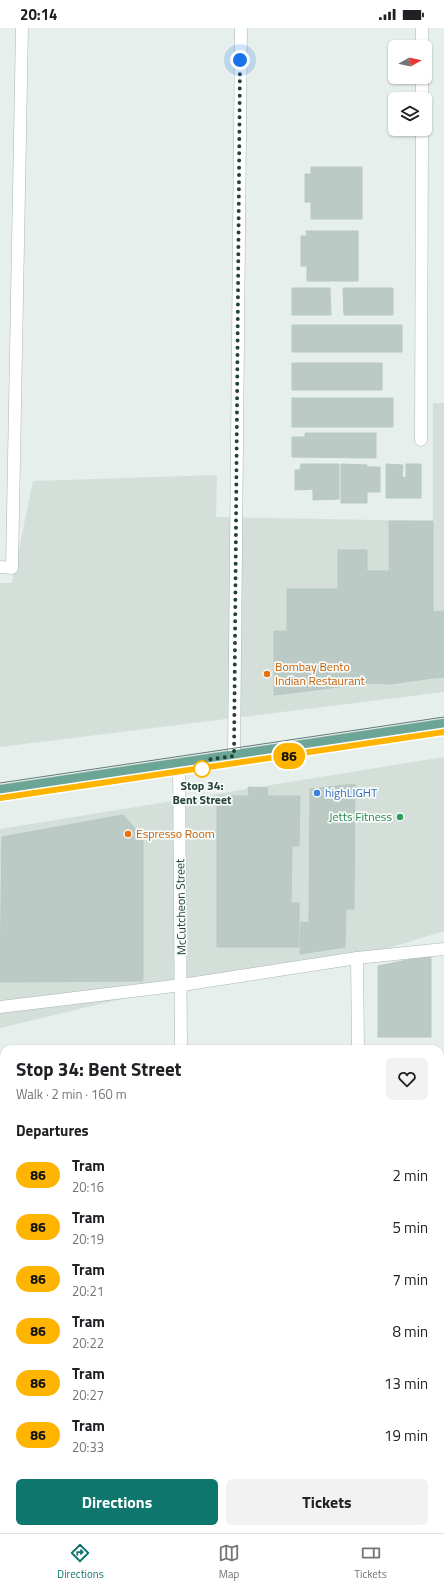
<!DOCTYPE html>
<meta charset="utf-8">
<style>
body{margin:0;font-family:"Titillium Web",sans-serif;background:#f2f2f2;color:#202124;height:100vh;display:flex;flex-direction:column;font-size:15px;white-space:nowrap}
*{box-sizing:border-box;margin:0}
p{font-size:13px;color:#757577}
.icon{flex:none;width:22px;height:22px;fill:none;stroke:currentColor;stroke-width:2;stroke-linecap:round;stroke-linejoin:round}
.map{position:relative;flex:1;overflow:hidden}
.drawer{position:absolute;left:0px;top:1017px;width:444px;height:488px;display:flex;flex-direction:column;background:#fff;border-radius:12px 12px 0 0;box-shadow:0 1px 3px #0004}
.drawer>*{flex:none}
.badge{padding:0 8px;border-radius:13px;font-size:14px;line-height:26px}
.needle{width:26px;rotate:82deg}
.buttons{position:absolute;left:388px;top:12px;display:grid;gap:8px}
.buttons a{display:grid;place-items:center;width:44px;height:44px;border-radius:6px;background:#fff;box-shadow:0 1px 3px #0004;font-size:20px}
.you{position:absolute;width:20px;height:20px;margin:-10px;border:3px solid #fff;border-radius:50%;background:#1a73e8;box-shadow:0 0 0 6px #1a73e833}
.map>.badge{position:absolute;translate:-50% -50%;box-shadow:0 0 0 2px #fff}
h2{padding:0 16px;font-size:15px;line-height:36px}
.round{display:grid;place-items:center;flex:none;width:42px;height:42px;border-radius:6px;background:#f2f2f2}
.head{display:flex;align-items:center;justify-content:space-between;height:68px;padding:0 16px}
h1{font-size:19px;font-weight:700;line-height:30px}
.cta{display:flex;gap:8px;margin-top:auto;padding:8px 16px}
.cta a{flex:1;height:46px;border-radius:6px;background:#0f766e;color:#fff;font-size:16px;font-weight:700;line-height:46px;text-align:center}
.cta a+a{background:#f2f2f2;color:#202124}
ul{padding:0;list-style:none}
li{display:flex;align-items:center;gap:12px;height:52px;padding:0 16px}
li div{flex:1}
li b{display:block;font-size:15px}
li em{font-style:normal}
li .badge{min-width:44px;font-weight:700;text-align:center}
.status{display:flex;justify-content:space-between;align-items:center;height:28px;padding:0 20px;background:#fff;direction:ltr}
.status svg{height:11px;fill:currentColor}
.dock{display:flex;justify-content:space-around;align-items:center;height:56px;border-top:1px solid #e0e0e0;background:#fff;font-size:11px;color:#757577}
.dock a{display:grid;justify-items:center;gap:2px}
.dock .current{color:#0f766e}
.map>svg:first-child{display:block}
.built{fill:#d4dfda}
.building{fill:#bbcac4;stroke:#b8c9c2}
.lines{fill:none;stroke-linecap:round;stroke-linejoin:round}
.minor-casing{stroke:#a8b8b2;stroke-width:13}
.major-casing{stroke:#c2cac8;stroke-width:13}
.minor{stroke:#fff;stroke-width:12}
.major{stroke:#6aa596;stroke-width:12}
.tram{stroke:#5f7d75;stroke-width:1}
.line-casing{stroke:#fff;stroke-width:9}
.line{stroke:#ffb500;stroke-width:6}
.walk{stroke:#24423a;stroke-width:4;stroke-dasharray:0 7.2}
.food-dot{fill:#e8710a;stroke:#f7fbf9;stroke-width:1.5}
.stop-dot{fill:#fff;stroke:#ffb500;stroke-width:2}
.shop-dot{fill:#3f7fe0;stroke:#f7fbf9;stroke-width:1.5}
.leisure-dot{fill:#2e9e5b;stroke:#f7fbf9;stroke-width:1.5}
.labels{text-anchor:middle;stroke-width:3.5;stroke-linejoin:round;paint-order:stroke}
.food-label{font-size:12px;fill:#c56008;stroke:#f7fbf9;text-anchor:start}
.stop-label{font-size:12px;font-weight:bold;fill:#24423a;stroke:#f7fbf9}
.shop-label{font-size:12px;fill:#366cbe;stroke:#f7fbf9;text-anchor:start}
.leisure-label{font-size:12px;fill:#27864d;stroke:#f7fbf9;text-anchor:end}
.street-label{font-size:12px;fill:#24423a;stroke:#f7fbf9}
</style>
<div class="status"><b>20:14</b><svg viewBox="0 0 49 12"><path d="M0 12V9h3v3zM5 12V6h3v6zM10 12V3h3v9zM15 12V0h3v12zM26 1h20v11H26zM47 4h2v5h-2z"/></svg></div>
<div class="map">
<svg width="444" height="1505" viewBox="0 0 444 1505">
<rect width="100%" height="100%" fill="#e6efeb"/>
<!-- built -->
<path class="built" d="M433,375h11v289l-444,55v-164h12l21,-102 184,-6 -1,42 217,4z
M444,729v174l-71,22 -256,47 -117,28v-199z
M0,1384h4v117h436v-113h4v117h-444z"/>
<!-- building -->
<path class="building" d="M311,139h51v52h-51v-17h-6v-28h6z
M306,203h52v50h-51v-15h-6v-30h6z
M292,260h38l1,27h-39z
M343,260h50v27h-49z
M292,297h110v27h-110z
M292,335h90v27h-90z
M292,370h101v29h-101z
M305,405h71v25l-84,-1v-20h13z
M301,436h38v35l-26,1v-11l-18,1v-20h5z
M341,436l26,1v2h13v25h-13v11h-26z
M386,436l17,1 -1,12 4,1v-14h15v34h-35z
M389,493h44v157l-43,6z
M338,522h29v133l-29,4z
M367,543h22l1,113 -23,-1z
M287,561h20v102l-33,4v-64h13z
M307,561h31v98l-31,4z
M444,583v66l-11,1v-66z
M355,756l-1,125h-8l-1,38 -45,7 1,-32 8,1 1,-134z
M248,759l20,1 -1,8h33l-1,50h-7l-1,57h8v44h-82v-151h32z
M123,787l20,22v144l-143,1 2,-145z
M431,927v82h-53v-71z
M440,1084h4v60h-4z"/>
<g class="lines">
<!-- minor casing -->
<g class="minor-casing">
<path id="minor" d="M422,19v-19
M422,71v-22
M421,412l1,-311
M0,539l12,1 10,-540
M234,728l7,-728
M179,736l2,285
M357,930l1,91
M0,979l182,-22 175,-27 87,-9
M0,1378h4
M440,1381h4
M0,1432h4
M440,1485l4,3"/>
</g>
<!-- major casing -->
<g class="major-casing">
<path id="major" d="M0,763l444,-66"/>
</g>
<!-- minor -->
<use href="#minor" class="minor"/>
<!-- major -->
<use href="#major" class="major"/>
<!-- tram -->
<path class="tram" d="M0,755l444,-66
M0,770l444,-66"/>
</g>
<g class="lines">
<!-- line casing -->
<g class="line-casing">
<path id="line" d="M0,770l444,-66"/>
</g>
<!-- line -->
<use href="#line" class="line"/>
<!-- walk -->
<path class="walk" d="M202,741l4,-9 28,-4 6,-696"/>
</g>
<!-- markers -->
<g class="food-dot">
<circle cx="267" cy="646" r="4"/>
<circle cx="128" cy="806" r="4"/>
</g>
<circle class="stop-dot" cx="202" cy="741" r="8"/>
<circle class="shop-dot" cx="317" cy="765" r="4"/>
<circle class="leisure-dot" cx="400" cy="789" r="4"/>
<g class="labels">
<!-- food labels -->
<g class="food-label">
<text x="275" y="643">Bombay Bento<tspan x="275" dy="14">Indian Restaurant</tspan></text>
<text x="136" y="810">Espresso Room</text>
</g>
<!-- stop labels -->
<g class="stop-label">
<text x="202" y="762">Stop 34:<tspan x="202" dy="14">Bent Street</tspan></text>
</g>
<!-- shop labels -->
<g class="shop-label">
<text x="325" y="769">highLIGHT</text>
</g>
<!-- leisure labels -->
<g class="leisure-label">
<text x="392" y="793">Jetts Fitness</text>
</g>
<!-- street labels -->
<g class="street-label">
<text transform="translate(181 879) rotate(-91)" y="4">McCutcheon Street</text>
</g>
</g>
</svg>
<div class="buttons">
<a><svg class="needle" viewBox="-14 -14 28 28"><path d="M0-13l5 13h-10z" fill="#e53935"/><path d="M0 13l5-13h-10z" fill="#757577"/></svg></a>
<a><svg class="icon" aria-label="layers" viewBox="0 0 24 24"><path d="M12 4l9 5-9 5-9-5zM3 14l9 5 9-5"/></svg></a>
</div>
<div class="you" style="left:240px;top:32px"></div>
<b class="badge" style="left:289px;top:728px;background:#ffb500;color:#111">86</b>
<section class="drawer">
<div class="head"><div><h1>Stop 34: Bent Street</h1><p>Walk · 2 min · 160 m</p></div><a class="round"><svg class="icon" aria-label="heart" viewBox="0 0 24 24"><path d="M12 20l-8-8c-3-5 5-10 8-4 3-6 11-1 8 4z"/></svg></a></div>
<h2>Departures</h2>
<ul>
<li><span class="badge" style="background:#ffb500;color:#111">86</span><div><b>Tram</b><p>20:16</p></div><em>2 min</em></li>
<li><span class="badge" style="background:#ffb500;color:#111">86</span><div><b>Tram</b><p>20:19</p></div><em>5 min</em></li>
<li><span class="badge" style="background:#ffb500;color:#111">86</span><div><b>Tram</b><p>20:21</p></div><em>7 min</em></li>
<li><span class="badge" style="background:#ffb500;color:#111">86</span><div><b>Tram</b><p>20:22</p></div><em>8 min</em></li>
<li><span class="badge" style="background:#ffb500;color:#111">86</span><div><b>Tram</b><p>20:27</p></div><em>13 min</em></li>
<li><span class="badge" style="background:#ffb500;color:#111">86</span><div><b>Tram</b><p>20:33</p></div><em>19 min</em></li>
</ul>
<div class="cta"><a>Directions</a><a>Tickets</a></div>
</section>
</div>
<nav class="dock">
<a class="current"><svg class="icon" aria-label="directions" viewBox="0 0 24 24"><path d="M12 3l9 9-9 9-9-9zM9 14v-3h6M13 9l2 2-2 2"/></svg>Directions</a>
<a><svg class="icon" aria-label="map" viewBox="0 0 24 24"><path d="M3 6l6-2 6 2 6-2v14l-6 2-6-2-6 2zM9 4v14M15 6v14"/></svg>Map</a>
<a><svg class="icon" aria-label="tickets" viewBox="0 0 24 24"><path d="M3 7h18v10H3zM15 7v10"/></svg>Tickets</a>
</nav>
